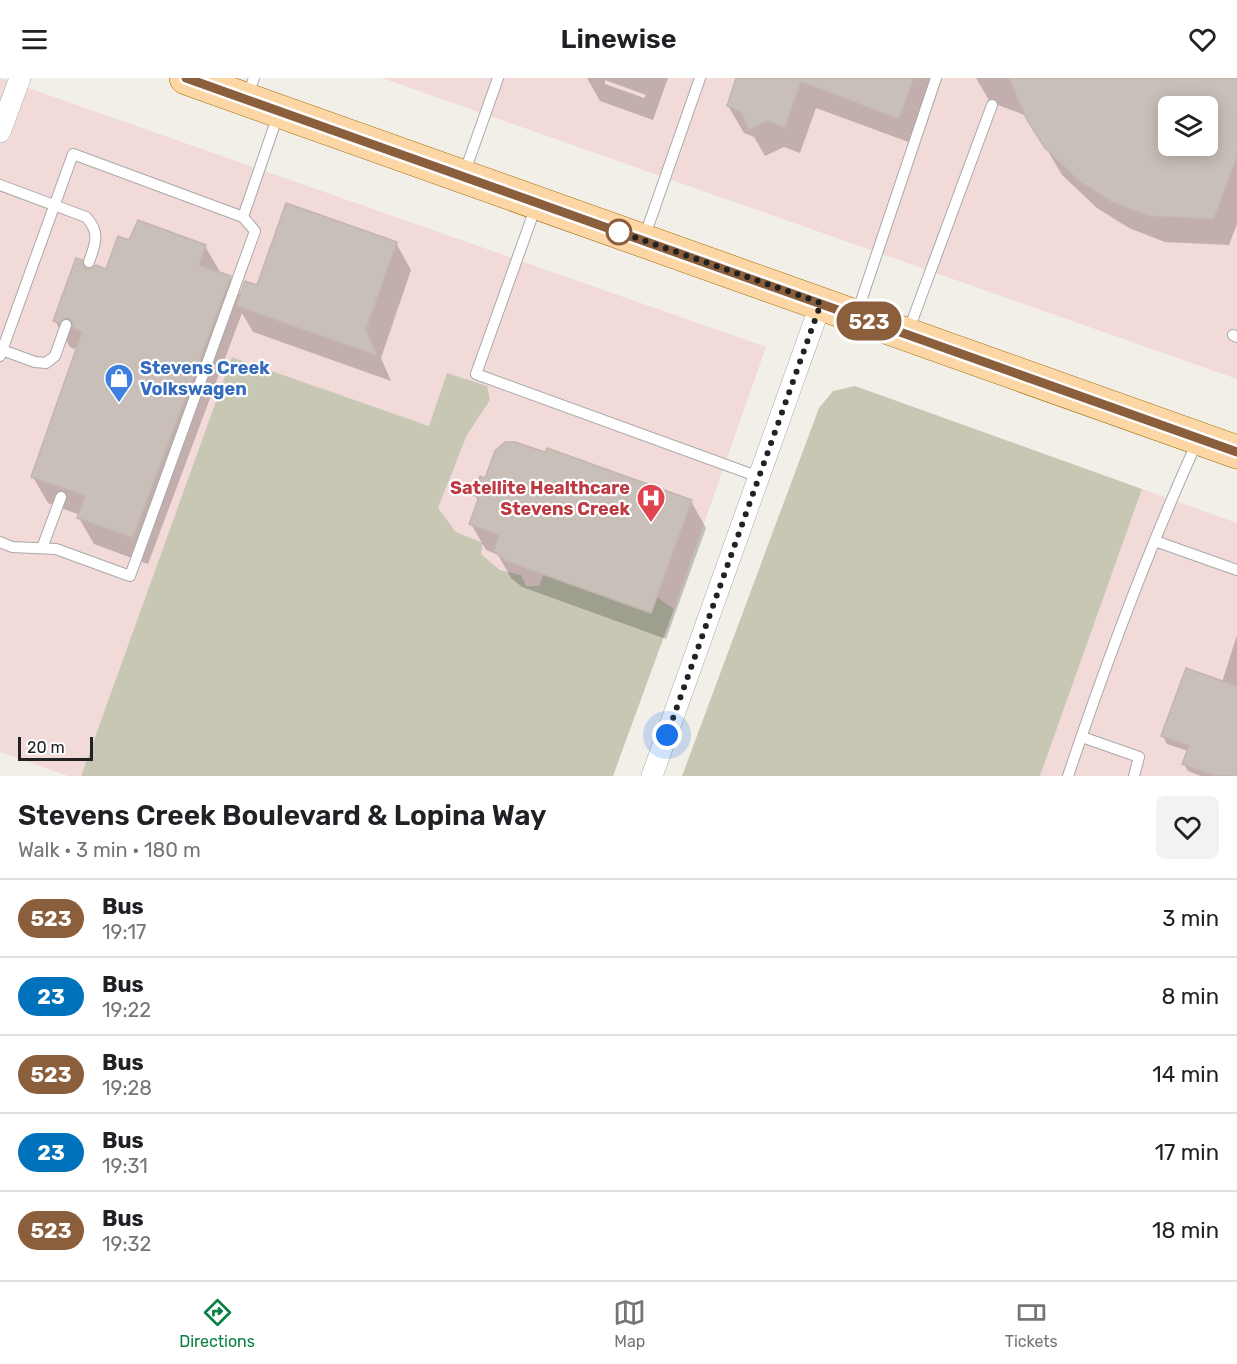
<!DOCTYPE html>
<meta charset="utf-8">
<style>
body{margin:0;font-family:Rubik,sans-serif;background:#f2f2f2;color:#202124;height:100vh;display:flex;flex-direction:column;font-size:22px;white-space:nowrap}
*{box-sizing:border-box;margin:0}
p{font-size:20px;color:#757577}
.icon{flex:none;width:33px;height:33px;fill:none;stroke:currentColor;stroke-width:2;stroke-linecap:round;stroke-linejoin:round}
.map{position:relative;height:698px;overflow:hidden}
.sheet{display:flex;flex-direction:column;background:#fff;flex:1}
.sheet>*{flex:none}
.badge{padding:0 12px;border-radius:20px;font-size:21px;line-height:39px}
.tools{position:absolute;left:1158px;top:18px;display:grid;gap:12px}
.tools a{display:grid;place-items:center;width:60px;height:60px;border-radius:9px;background:#fff;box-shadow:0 3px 15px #0003;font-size:30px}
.scale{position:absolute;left:18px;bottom:15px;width:75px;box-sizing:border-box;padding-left:6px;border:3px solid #222;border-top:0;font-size:16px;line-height:21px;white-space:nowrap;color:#222;-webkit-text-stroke:4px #fff;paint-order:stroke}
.you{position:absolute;width:30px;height:30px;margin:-15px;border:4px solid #fff;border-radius:50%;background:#1a73e8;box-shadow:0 0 0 9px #1a73e833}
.map>.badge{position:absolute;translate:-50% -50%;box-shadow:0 0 0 3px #fff}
.round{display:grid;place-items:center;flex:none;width:63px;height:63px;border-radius:9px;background:#f2f2f2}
.summary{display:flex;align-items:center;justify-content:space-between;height:102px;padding:0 18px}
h1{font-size:28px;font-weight:600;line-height:45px}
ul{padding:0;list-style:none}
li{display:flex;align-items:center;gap:18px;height:78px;padding:0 18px;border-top:2px solid #e0e0e0}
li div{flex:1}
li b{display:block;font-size:22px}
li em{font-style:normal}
li .badge{min-width:66px;font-weight:700;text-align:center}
header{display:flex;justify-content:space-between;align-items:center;height:78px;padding:0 18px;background:#fff;font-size:27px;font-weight:600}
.menu{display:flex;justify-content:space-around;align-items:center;height:84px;border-top:2px solid #e0e0e0;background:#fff;font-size:16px;color:#757577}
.menu a{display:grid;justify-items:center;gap:3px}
.menu .selected{color:#0b8043}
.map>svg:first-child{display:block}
.commercial{fill:#f2dad9;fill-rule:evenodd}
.construction{fill:#c7c7b4}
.shadow{fill:#0003;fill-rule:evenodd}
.building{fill:#c7bfb8;stroke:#c4b6ab;stroke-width:1.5;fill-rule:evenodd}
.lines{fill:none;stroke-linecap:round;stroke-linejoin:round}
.service-casing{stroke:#a9a9a9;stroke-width:12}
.minor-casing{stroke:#a9a9a9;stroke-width:22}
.primary-casing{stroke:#a06b00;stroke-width:34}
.service{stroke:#fff;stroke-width:10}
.minor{stroke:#fff;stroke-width:21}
.primary{stroke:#fcd6a4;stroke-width:33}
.line-casing{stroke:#fff;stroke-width:14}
.line{stroke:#8b5e3c;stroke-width:9}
.walk{stroke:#222;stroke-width:6;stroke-dasharray:0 10.8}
.stop-dot{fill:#fff;stroke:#8b5e3c;stroke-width:3}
.labels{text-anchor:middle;stroke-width:4.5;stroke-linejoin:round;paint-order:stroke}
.shop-label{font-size:18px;font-weight:bold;fill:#366cbe;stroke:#fff;text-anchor:start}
.health-label{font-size:18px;font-weight:bold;fill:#be3a42;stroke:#fff;text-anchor:end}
</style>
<header><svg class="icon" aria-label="menu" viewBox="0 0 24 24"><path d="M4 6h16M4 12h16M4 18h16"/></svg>Linewise<svg class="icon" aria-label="heart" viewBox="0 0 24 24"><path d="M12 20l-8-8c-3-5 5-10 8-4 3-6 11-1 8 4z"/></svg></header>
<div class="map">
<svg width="1237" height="698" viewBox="0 0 1237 698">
<rect width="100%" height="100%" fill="#f2efe9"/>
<!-- commercial -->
<path class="commercial" d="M0,0l766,269 -92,262 -17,-12 -6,16 -107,-38 -4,11h-15l-4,-11 -21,-5 -19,-16 2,-11 -27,-11 -18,-24 29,-73 23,-35 -61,26 -196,-69 -152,419h-13l-68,-24z
M382,0h855v301zM1168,28h40v40h-40z
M1142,411l95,34v253h-197z"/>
<!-- construction -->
<path class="construction" d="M232,279l197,69 18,-53 40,13 3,14 -23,35 -29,73 18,24 27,11 -2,11 19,16 21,5 5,11h13l5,-12 107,39 6,-16 17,12 -61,167h-532z
M855,308l287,103 -102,287h-358l137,-368 14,-17z"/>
<!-- shadow -->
<path class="shadow" d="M587,0h81l-15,42 -53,-19zM605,2l41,15 -2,3 -39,-14z
M738,0h201l-25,66 -98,-36 -16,45 -16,-6 -19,9 -11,-19 -10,-4 -16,-27z
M976,0h261v146l-8,21 -64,-3 -36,-14 -32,-20 -35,-33 -35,-59 -37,-14zM1168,28h40v40h-40z
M130,164l75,4 15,26 10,5 11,19 17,-9 138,-44 15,27 -30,88 10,23 -138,-49 -11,-19 -94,251 -54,-20 -15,-26 1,-3 -32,-12 -15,-26 47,-133 -6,5 -4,-2 -15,-26 31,-51 21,1z
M475,417l216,6 15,27 -40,111 -144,-52 -11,-9 -13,-23 -12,-5 -15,-26 7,-23z
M1237,557v141h-36l-13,-5 -4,-7 4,-13 -21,-7 -4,-8 59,-54z"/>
<!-- building -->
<path class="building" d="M736,0h178l-15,41 -98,-37 -16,46 -17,-7 -19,9 -8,-18 -14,-6z
M1009,0h228v79l-23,62 -66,-3 -36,-14 -32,-20 -35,-34 -18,-28zM1168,28h40v40h-40z
M286,125l111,39 -31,88 12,26 -142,-50 9,-25 12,4z
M138,142l68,25 -7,20 32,11 -98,262 -56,-20 8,-22 -54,-19 51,-145 -9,-4v-5l-4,-5h-5l-5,5 -6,-2 23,-63 6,2 4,9h5l5,-4 10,4 12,-33 11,4z
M505,364h10l30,10 2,-4 145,52 -41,113 -145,-52 -12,-10 5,-16 -30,-11 10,-27 -6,-2 7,-19 5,2 10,-27z
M1186,590l51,18v90h-22l-33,-12 7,-18 -28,-10z"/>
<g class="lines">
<!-- service casing -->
<g class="service-casing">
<path id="service" d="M247,19l7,-19
M464,96l34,-96
M0,107l86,32c15,16 9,27 3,45
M536,128l-60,168 283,103
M644,160l56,-160
M857,235l79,-235
M908,254l84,-227
M1233,257l4,2
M2,272l33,12 11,1 9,-7 11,-31
M0,278l73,-202 170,63 35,-102
M1155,463l82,29
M0,464l12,5 44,2 74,27 125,-345 -12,-14
M42,470l19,-51
M1082,659l57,20 -5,19
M1068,698c38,-113 80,-226 129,-334"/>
</g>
<!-- minor casing -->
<g class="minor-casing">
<path id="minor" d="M0,54l20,-54
M652,698l169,-473"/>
</g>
<!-- primary casing -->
<g class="primary-casing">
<path id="primary" d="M186,0l1051,374"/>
</g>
<!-- service -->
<use href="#service" class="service"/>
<!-- minor -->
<use href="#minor" class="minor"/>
<!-- primary -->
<use href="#primary" class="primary"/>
</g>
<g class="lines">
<!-- line casing -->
<g class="line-casing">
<path id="line" d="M186,0l1051,374"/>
</g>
<!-- line -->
<use href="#line" class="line"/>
<!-- walk -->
<path class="walk" d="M619,154l-2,-1 204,72 -154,432"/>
</g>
<!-- icons -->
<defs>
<g id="shop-pin" transform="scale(1.5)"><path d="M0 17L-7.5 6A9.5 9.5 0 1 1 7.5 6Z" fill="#3f7fe0" stroke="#fff"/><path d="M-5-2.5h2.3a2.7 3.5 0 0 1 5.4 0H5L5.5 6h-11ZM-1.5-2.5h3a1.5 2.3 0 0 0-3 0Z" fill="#fff"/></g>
<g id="hospital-pin" transform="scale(1.5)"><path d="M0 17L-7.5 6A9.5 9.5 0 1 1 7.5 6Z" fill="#e0444e" stroke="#fff"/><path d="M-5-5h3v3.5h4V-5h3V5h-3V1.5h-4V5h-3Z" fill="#fff"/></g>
</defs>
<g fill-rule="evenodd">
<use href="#shop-pin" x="119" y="300"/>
<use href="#hospital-pin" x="651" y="420"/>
</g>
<!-- markers -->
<circle class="stop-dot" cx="619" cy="154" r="12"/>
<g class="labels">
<!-- shop labels -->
<g class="shop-label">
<text x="140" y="296">Stevens Creek<tspan x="140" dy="21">Volkswagen</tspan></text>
</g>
<!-- health labels -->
<g class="health-label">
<text x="630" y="416">Satellite Healthcare<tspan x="630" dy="21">Stevens Creek</tspan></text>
</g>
</g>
</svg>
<div class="tools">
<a><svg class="icon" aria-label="layers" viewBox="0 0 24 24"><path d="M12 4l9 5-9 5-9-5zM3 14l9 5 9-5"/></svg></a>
</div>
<div class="scale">20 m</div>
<div class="you" style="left:667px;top:657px"></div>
<b class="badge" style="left:869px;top:243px;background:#8b5e3c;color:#fff">523</b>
</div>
<section class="sheet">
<div class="summary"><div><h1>Stevens Creek Boulevard &amp; Lopina Way</h1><p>Walk · 3 min · 180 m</p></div><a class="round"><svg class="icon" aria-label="heart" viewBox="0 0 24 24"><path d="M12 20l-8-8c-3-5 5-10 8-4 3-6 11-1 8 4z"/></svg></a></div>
<ul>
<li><span class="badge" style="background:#8b5e3c;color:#fff">523</span><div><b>Bus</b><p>19:17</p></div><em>3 min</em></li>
<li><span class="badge" style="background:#0072bc;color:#fff">23</span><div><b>Bus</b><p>19:22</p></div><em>8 min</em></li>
<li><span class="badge" style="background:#8b5e3c;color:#fff">523</span><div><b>Bus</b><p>19:28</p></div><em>14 min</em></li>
<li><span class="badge" style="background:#0072bc;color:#fff">23</span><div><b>Bus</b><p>19:31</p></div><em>17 min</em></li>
<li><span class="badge" style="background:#8b5e3c;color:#fff">523</span><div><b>Bus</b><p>19:32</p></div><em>18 min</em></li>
</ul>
</section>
<nav class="menu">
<a class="selected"><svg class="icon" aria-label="directions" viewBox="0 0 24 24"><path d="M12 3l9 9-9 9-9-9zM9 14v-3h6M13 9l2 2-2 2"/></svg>Directions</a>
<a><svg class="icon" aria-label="map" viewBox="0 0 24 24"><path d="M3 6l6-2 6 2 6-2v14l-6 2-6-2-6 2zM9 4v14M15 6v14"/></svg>Map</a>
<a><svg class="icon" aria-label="tickets" viewBox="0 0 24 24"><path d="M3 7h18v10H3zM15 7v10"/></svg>Tickets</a>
</nav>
